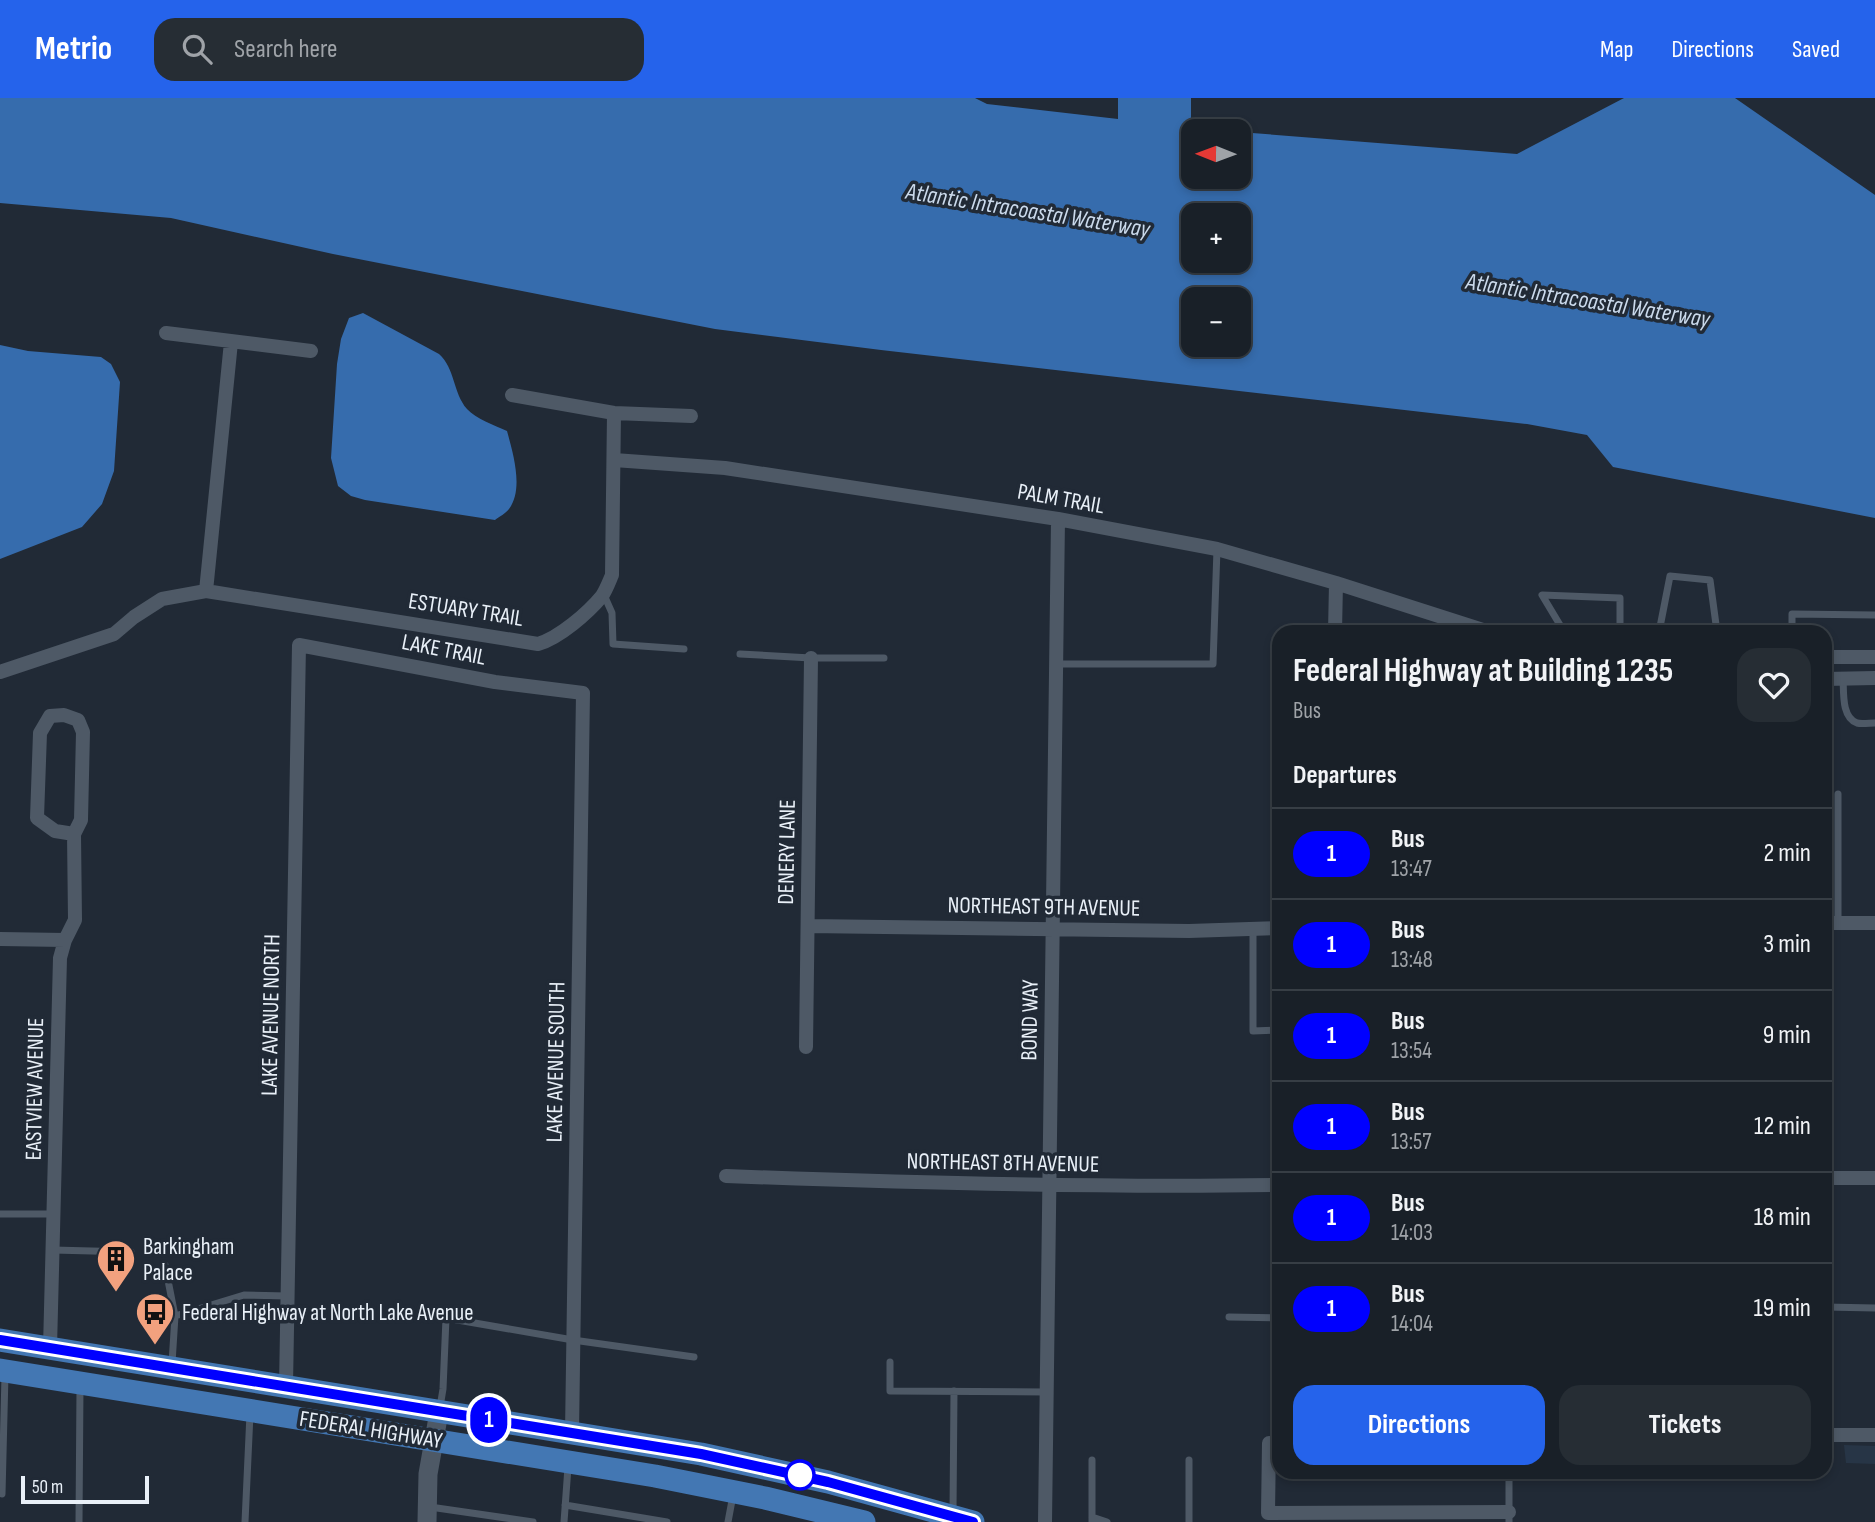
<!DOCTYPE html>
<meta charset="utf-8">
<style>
body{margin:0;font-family:"Sofia Sans Condensed",sans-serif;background:#262d34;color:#f1f3f6;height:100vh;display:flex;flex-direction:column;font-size:26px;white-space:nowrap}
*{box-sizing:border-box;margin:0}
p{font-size:23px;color:#9fa3a8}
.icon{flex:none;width:38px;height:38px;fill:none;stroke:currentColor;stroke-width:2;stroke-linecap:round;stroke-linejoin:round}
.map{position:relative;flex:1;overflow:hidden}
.panel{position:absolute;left:1272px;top:527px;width:560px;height:854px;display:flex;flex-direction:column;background:#192028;border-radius:21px;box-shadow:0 4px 10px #0003,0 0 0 2px #373e45}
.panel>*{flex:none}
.badge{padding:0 14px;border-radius:23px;font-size:24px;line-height:46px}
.needle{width:46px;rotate:271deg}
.tools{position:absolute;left:1181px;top:21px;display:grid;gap:14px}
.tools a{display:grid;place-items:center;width:70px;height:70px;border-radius:14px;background:#192028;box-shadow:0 4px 10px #0003,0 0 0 2px #373e45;font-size:35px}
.scale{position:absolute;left:21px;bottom:18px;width:128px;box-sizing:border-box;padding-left:7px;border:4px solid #e9f0f8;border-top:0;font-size:19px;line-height:24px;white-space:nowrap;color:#e9f0f8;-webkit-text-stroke:5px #212a36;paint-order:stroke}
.map>.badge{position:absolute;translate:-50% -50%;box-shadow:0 0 0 4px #fff}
h2{padding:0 21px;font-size:26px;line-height:63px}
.round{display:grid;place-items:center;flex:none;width:74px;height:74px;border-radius:21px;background:#262d34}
.head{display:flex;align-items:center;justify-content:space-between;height:119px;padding:0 21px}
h1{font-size:33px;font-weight:700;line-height:52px}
.action{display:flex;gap:14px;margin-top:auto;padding:14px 21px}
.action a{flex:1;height:80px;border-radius:21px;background:#2563eb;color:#fff;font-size:28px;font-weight:700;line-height:80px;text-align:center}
.action a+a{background:#262d34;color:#f1f3f6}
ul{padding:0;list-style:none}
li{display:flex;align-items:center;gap:21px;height:91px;padding:0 21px;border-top:2px solid #373e45}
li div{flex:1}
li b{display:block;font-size:26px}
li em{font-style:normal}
li .badge{min-width:77px;font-weight:700;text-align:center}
header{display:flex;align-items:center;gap:42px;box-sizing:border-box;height:98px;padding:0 35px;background:#2563eb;color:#fff}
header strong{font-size:33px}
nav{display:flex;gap:38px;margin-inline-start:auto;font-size:24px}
.search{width:490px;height:63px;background:#262d34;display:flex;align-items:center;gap:18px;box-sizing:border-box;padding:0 24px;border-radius:21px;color:#9fa3a8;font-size:26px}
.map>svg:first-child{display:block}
.built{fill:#273546}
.water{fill:#366cad;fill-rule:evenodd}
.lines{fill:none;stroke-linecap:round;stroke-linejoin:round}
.service{stroke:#4e5966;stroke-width:7}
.minor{stroke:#4e5966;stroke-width:14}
.tertiary{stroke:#4e5966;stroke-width:19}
.primary{stroke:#4377b3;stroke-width:23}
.line-casing{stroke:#fff;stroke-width:16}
.line{stroke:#00f;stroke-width:10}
.stop-dot{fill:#fff;stroke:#00f;stroke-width:3.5}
.labels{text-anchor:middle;stroke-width:7;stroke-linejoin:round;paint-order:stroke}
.street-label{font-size:23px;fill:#e9f0f8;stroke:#212a36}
.poi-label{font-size:23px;fill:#e9f0f8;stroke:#212a36;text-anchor:start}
.water-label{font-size:24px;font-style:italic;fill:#cbdaec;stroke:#212a36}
</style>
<header>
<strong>Metrio</strong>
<div class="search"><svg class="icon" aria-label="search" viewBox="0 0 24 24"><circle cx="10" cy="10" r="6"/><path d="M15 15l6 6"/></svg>Search here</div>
<nav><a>Map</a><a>Directions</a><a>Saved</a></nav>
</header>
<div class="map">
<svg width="1875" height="1424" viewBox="0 0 1875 1424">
<rect width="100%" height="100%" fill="#212a36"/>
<!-- built -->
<path class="built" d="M1844,1347l31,1v18l-29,-1z"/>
<!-- water -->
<path class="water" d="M0,0h975l12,6 131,15v-21h73v30l38,3h-35v46h45v-45l278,22 107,-56h111l140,97v323l-262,-51 -26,-32 -60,-11 -646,-74 -166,-21 -382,-75 -162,-36 -171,-15zM1194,117h45v46h-45zM1194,201h45v46h-45z
M363,215l76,41c16,14 14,39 28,55 9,10 27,16 40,22 6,22 17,58 2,78 -3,4 -10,8 -14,11l-130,-20 -14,-4 -13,-10 -7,-28 6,-94 4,-25 8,-21z
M0,247l28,6 73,6 10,7 9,18 -6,89 -12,33 -20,23 -82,32z"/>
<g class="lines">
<!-- service -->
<path class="service" d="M604,497l8,18 1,31 71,5
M1562,534l1,-2 -21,-35 78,3v34
M1659,534l11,-56 40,4 7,52
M1792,534v-18l83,1
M740,556l71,4h73
M1056,566h157l4,-115
M1843,580c1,13 -2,39 14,45 4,1 13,0 18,0
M1838,824v-128
M1253,831v102l26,-1
M0,1116h53
M53,1152l78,2
M165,1167l10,51 69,-21 43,1
M1825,1209l50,1
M1229,1219l50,1
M890,1264v29l156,1
M172,1265l3,-47
M440,1309l3,-18 3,-71 127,22 121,17
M1189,1362v62
M2,1396l3,-119
M565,1407l102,17
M430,1409l103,15
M953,1414l1,-121
M1092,1419l15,5
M79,1424l1,-135
M245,1424l5,-108
M564,1424l4,-55
M728,1424l5,-27
M1092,1424v-62
M1509,1424v-50"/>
<!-- minor -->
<path class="minor" d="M166,235l145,18
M512,297l102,18 77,3
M614,362l111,8 333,51 159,30 119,34 153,49
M206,493l25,-249
M1335,534l1,-49
M1825,559h50
M0,574l114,-38 20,-17 28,-18 44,-8 332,53c21,-6 50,-31 64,-48 4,-6 7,-14 10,-21l2,-162
M1825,581l50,-1
M1825,825h50
M808,828l381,5 90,-3
M0,841l65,1
M806,949l5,-389
M726,1078c184,7 369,12 553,9
M1825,1080h50
M50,1250l10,-390 5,-18 10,-20 -1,-86 7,-14 2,-88 -5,-12 -14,-5 -14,1 -10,17 -3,85 18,13 19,3
M286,1288l13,-741 196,37 88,11 -11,739
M1825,1337h50
M1269,1345l-1,70 241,-1
M1045,1424l13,-1003"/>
<!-- tertiary -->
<path class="tertiary" d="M427,1424l1,-48 11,-62"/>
<!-- primary -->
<path class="primary" d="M0,1242l701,114 127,28 145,40
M0,1272l655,106 110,22 99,24"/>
</g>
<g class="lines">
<!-- line casing -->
<g class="line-casing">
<path id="line" d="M0,1242l701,114 127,28 145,40"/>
</g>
<!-- line -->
<use href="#line" class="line"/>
</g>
<!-- icons -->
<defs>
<g id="building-pin" transform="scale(2.0125)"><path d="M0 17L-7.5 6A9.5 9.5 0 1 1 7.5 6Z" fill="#f2a17e" stroke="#212a36"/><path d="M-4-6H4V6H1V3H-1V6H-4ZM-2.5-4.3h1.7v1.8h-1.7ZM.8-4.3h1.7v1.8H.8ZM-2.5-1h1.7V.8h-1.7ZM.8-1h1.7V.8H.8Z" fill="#111"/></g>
<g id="bus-pin" transform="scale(2.0125)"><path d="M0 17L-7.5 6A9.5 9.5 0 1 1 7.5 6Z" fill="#f2a17e" stroke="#212a36"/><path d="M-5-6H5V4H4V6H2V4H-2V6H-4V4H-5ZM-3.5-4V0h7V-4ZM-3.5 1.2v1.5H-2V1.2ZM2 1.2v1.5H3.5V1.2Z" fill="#111"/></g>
</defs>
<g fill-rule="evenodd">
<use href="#building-pin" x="116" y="1161"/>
<use href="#bus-pin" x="155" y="1214"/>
</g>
<!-- markers -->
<circle class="stop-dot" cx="800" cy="1377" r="14"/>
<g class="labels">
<!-- street labels -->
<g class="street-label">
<text transform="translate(1061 400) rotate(10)" y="8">PALM TRAIL</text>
<text transform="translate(466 511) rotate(9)" y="8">ESTUARY TRAIL</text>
<text transform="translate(444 551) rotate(11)" y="8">LAKE TRAIL</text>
<text transform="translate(786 754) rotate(-89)" y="8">DENERY LANE</text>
<text transform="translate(1044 808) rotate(1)" y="8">NORTHEAST 9TH AVENUE</text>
<text transform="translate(270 917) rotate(-89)" y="8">LAKE AVENUE NORTH</text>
<text transform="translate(1029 922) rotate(-89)" y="8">BOND WAY</text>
<text transform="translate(555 964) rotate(-89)" y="8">LAKE AVENUE SOUTH</text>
<text transform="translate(34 991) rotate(-89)" y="8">EASTVIEW AVENUE</text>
<text transform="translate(1003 1064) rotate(1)" y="8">NORTHEAST 8TH AVENUE</text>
<text transform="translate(371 1331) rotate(9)" y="8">FEDERAL HIGHWAY</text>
</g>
<!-- poi labels -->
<g class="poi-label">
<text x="143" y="1156">Barkingham<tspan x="143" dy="26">Palace</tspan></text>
<text x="182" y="1222">Federal Highway at North Lake Avenue</text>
</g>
<!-- water labels -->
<g class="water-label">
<text transform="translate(1028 112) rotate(9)" y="8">Atlantic Intracoastal Waterway</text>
<text transform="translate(1588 202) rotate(9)" y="8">Atlantic Intracoastal Waterway</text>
</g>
</g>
</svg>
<div class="tools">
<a><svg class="needle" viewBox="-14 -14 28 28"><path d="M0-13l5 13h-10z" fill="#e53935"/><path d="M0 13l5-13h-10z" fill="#9fa3a8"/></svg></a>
<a>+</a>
<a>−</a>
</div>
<div class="scale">50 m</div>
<b class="badge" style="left:489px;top:1322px;background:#00f;color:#fff">1</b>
<section class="panel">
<div class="head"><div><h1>Federal Highway at Building 1235</h1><p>Bus</p></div><a class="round"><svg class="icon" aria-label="heart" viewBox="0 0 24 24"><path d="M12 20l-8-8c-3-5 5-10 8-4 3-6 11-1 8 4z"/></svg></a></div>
<h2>Departures</h2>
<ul>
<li><span class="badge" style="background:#00f;color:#fff">1</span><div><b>Bus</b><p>13:47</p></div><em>2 min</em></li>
<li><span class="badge" style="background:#00f;color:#fff">1</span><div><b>Bus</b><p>13:48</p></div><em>3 min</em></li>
<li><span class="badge" style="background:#00f;color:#fff">1</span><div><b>Bus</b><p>13:54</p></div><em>9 min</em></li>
<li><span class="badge" style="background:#00f;color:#fff">1</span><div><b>Bus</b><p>13:57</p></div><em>12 min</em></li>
<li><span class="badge" style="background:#00f;color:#fff">1</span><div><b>Bus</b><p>14:03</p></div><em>18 min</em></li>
<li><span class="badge" style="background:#00f;color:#fff">1</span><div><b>Bus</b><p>14:04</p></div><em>19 min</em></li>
</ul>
<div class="action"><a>Directions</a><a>Tickets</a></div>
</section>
</div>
